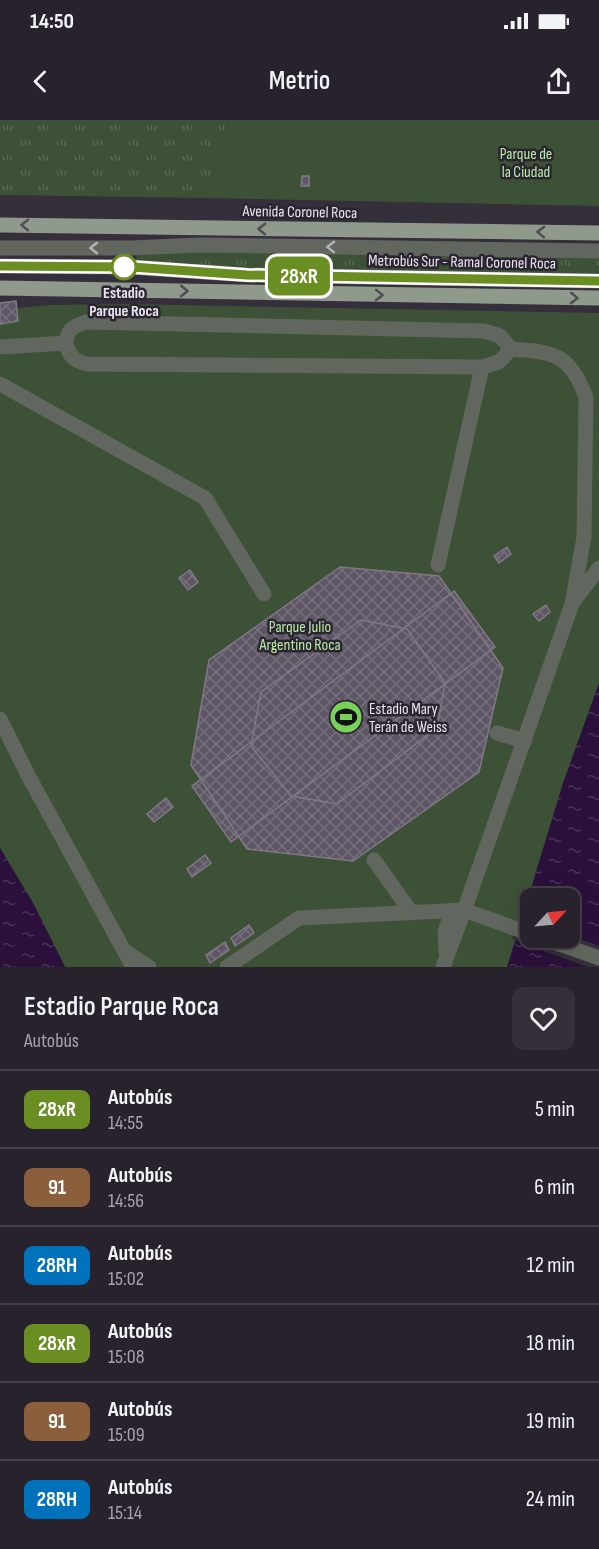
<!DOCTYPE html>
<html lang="es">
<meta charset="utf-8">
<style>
body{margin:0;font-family:"Sofia Sans Condensed",sans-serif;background:#342f38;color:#f1f3f6;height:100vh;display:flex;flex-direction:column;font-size:22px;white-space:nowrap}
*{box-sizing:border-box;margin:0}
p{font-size:20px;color:#a5a4a9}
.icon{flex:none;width:33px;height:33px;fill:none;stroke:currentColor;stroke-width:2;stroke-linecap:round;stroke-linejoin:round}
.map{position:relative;height:847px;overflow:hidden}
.drawer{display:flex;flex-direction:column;background:#28222c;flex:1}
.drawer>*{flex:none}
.badge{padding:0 12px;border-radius:9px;font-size:21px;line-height:39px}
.needle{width:39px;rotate:64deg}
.fabs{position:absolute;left:520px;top:768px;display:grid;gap:12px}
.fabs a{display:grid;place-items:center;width:60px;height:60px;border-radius:12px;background:#28222c;box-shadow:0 6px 24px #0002,0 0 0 2px #443f48;font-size:30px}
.map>.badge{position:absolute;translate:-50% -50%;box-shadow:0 0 0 3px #fff}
.round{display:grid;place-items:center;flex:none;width:63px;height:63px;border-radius:12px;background:#342f38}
.summary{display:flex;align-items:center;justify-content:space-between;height:102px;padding:0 24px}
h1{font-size:28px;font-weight:600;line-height:45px}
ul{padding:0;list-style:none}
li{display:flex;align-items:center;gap:18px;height:78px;padding:0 24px;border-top:2px solid #443f48}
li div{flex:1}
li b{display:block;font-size:22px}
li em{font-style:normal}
li .badge{min-width:66px;font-weight:700;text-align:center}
.status{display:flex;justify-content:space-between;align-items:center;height:42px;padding:0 30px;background:#28222c;direction:ltr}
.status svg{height:16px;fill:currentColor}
header{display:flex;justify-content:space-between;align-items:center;height:78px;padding:0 24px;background:#28222c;font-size:27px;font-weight:600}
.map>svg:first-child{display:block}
.grass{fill:url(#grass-tufts)}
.park{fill:#3c5135;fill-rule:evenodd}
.water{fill:url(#water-ripples);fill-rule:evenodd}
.pier{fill:#352e3b}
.building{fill:url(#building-cross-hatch);stroke:#807888;stroke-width:1.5}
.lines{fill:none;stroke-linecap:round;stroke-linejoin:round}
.minor{stroke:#61665f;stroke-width:15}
.major{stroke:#8f998c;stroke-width:15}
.oneway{stroke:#4e4d51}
.oneway2{stroke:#b3b2b4}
.line-casing{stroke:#fff;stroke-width:14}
.line{stroke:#6b8e23;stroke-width:9}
.stop-dot{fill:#fff;stroke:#6b8e23;stroke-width:3}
.labels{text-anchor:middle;stroke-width:5;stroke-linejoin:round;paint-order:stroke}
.park-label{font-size:16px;fill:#b7eea5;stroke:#2b2431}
.street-label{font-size:16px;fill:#e9e4ed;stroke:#2b2431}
.stop-label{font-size:16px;font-weight:bold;fill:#e9e4ed;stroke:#2b2431}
.poi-label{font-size:16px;fill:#e9e4ed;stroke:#2b2431;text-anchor:start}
</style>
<div class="status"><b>14:50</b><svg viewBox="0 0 49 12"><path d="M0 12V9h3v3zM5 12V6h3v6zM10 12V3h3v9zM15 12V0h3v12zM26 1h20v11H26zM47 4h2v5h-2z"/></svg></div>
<header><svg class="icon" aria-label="back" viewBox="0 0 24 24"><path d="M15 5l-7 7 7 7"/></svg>Metrio<svg class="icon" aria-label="share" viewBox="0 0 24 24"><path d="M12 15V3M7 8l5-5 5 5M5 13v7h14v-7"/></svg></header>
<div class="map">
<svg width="599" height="847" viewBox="0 0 599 847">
<defs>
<pattern id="grass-tufts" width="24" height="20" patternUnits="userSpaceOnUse" patternTransform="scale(1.5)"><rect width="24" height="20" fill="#3c5135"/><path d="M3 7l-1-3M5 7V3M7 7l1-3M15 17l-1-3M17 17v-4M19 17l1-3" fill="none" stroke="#586a53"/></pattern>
<pattern id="water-ripples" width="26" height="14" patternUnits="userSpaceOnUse" patternTransform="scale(1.5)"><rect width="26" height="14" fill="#2a103b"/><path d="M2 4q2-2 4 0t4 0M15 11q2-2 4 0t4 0" fill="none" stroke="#493358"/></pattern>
<pattern id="building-cross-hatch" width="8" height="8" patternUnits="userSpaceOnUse" patternTransform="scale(1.5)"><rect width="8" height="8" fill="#5e5665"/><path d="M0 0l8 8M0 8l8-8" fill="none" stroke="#756e7b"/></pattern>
</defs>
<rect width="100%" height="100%" fill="#352e3b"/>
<!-- grass -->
<path class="grass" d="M0,0h229l-24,78 -205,-3z
M203,129l396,6v22h-73l-390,-12 1,-12z"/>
<!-- park -->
<path class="park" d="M229,0h370v86l-394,-8z
M129,184l470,9v654h-534l-32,-64 -33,-55v-538l49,-5zM531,778h39v40h-39z"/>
<!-- water -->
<path class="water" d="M599,563v284h-92l56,-184zM531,778h39v40h-39z
M0,728l33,55 32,64h-65z"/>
<!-- pier -->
<path class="pier" d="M520,795l11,5v18h39v-3l29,11v21h-12l-75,-28z"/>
<!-- building -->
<path class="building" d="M302,56h7v10h-8z
M16,181l2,20 -18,3v-21z
M507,427l4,7 -12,9 -5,-7z
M340,447l99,9 64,92 -24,104 -126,89 -106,-12 -56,-84 18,-105z
M340,447l99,9 64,92 -24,104 -126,89 -106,-12 -56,-84 18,-105z
M190,450l8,12 -10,8 -9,-12z
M454,471l41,56 -264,195 -39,-56z
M546,485l4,7 -11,9 -6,-7z
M361,500l46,9 38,54 -8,45 -100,76 -46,-8 -40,-50 10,-54z
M166,678l7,9 -19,15 -7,-8z
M205,735l6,8 -19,14 -5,-8z
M249,805l5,8 -19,13 -4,-8z
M225,822l4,8 -19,13 -4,-8z"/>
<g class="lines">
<!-- minor -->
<path class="minor" d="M0,128h131l67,-3 401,6
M0,146l131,1 116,8 352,6
M66,223c1,-14 8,-17 20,-21l398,9 16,5 11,13
M0,227l66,-4c3,13 8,18 21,21l395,3 17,-5 12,-13c44,3 58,5 75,48l-2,140 -12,67 -107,304 -22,59
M0,264l205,114 59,96
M438,445l44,-198
M573,482l26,-34
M0,599l29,58 104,190
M497,613l28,8
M374,740l37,52
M542,818l57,20
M126,832l23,15
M446,832l-1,-20 7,-21
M227,847l72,-49 165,-8 67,24"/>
<!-- major -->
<path class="major" d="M0,105l599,8
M0,168l599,10"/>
</g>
<!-- one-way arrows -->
<defs><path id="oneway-chevron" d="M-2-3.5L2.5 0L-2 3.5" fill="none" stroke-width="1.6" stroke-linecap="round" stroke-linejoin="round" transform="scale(1.5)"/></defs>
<g class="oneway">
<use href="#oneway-chevron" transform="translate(25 105) rotate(-179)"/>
<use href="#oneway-chevron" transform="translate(262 109) rotate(-179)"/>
<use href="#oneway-chevron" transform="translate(541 112) rotate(-179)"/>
<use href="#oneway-chevron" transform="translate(184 171) rotate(1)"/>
<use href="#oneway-chevron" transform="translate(379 175) rotate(1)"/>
<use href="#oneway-chevron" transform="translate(574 178) rotate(1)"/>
</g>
<g class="oneway2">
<use href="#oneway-chevron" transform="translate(331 127) rotate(-179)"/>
<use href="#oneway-chevron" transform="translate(94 128) rotate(-180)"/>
</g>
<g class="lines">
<!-- line casing -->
<g class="line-casing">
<path id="line" d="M0,146l132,1 115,8 352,6"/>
</g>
<!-- line -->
<use href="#line" class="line"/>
</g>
<!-- icons -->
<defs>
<g id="stadium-disc" transform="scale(1.725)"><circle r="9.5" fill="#78d158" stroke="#2b2431"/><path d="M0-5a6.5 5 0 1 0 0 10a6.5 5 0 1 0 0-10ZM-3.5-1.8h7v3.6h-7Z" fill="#111"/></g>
</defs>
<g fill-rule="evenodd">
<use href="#stadium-disc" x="346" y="597"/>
</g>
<!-- markers -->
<circle class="stop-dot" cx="124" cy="147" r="12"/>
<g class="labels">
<!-- park labels -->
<g class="park-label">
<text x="526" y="39">Parque de<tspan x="526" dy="18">la Ciudad</tspan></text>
<text x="300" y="512">Parque Julio<tspan x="300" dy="18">Argentino Roca</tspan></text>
</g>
<!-- street labels -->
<g class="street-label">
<text transform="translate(300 91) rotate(1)" y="6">Avenida Coronel Roca</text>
<text transform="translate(462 141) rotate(1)" y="6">Metrobús Sur - Ramal Coronel Roca</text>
</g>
<!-- stop labels -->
<g class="stop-label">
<text x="124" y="178">Estadio<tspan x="124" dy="18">Parque Roca</tspan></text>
</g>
<!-- poi labels -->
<g class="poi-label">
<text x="369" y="594">Estadio Mary<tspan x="369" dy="18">Terán de Weiss</tspan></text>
</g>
</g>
</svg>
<div class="fabs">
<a><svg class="needle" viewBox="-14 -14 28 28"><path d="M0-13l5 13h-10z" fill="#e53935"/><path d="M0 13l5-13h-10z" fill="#a5a4a9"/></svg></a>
</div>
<b class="badge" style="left:299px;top:156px;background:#6b8e23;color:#fff">28xR</b>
</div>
<section class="drawer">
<div class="summary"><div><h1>Estadio Parque Roca</h1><p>Autobús</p></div><a class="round"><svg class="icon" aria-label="heart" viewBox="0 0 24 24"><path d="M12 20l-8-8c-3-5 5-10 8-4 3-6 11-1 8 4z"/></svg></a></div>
<ul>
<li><span class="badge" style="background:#6b8e23;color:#fff">28xR</span><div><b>Autobús</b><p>14:55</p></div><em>5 min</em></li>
<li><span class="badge" style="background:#8b5e3c;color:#fff">91</span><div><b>Autobús</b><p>14:56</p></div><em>6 min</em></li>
<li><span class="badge" style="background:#0072bc;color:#fff">28RH</span><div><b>Autobús</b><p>15:02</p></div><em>12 min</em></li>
<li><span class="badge" style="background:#6b8e23;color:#fff">28xR</span><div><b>Autobús</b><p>15:08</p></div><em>18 min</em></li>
<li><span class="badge" style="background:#8b5e3c;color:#fff">91</span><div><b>Autobús</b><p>15:09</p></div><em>19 min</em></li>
<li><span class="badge" style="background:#0072bc;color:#fff">28RH</span><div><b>Autobús</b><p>15:14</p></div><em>24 min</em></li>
</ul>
</section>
